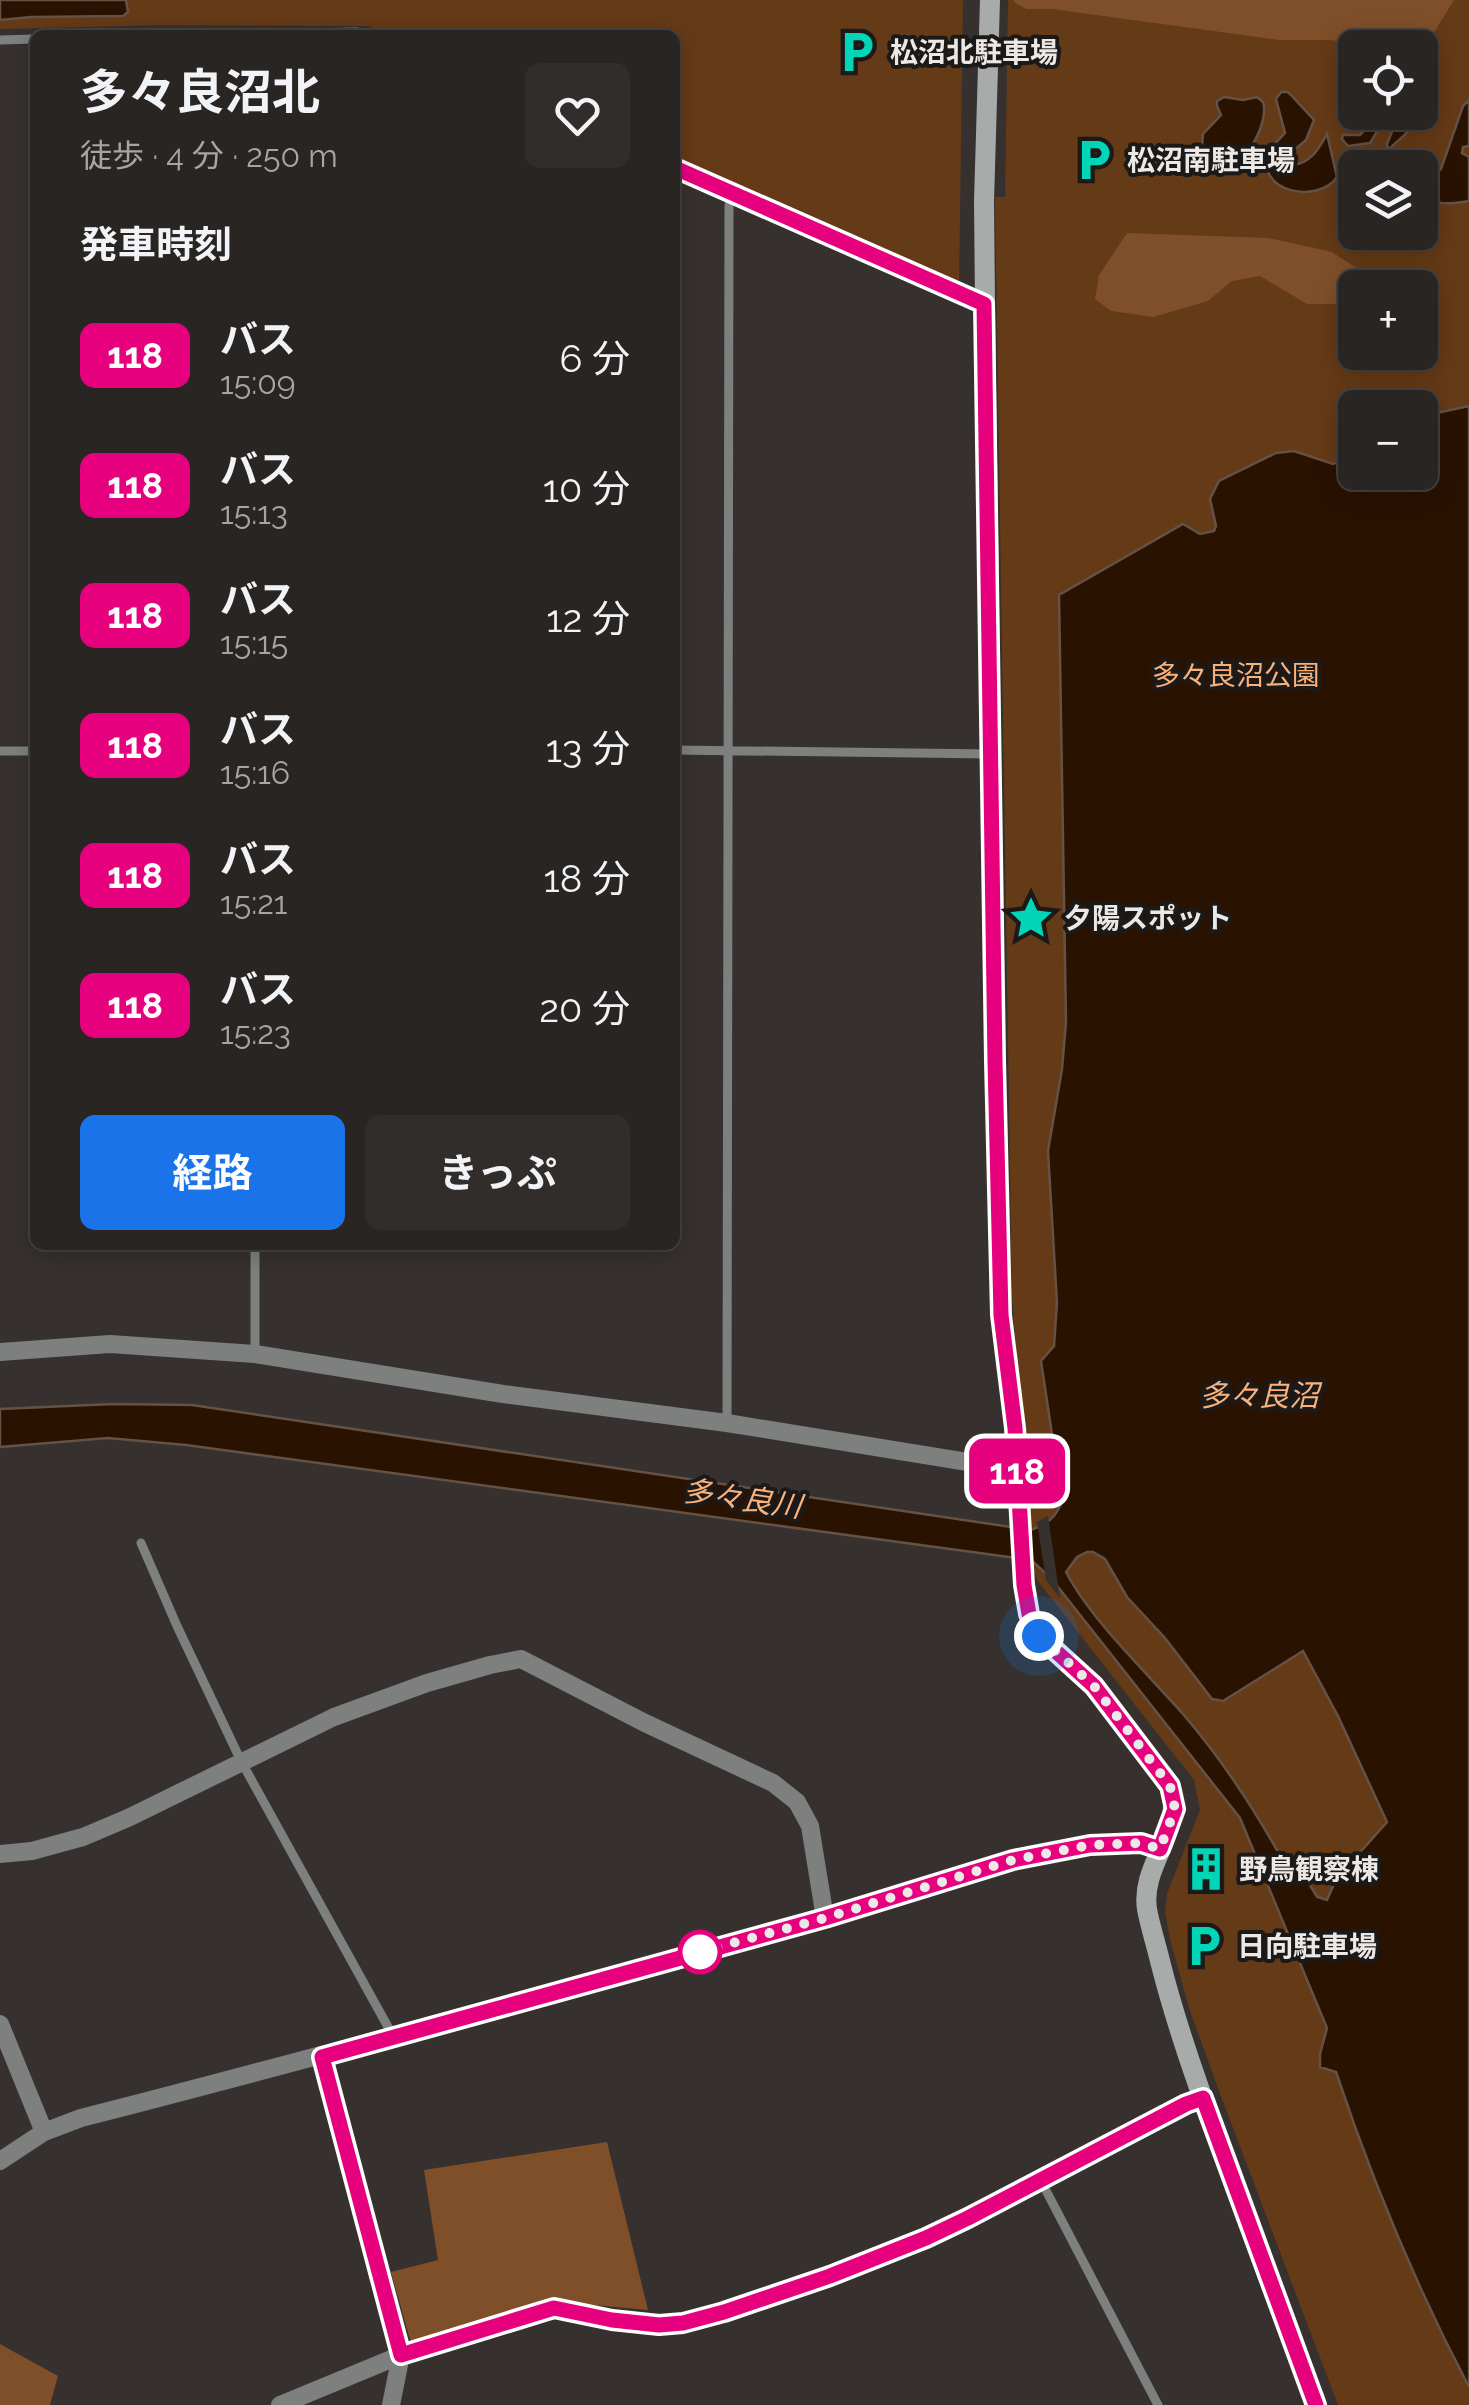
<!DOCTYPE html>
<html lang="ja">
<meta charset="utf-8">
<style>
body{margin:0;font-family:Raleway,"Noto Sans JP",sans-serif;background:#302d2a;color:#f1f3f6;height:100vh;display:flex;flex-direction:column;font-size:38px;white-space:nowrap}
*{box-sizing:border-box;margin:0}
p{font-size:32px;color:#a5a5a5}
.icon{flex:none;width:55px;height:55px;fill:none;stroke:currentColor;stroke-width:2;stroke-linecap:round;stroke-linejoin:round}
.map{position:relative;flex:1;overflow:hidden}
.panel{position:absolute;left:30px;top:30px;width:650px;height:1220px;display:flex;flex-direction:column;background:#282522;border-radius:15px;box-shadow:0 5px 25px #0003,0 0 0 2px #444240}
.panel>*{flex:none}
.badge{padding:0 20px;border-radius:15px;font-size:35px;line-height:65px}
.buttons{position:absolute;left:1338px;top:30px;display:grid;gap:20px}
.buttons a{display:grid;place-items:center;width:100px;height:100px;border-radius:15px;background:#282522;box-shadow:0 5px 25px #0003,0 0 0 2px #444240;font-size:50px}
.you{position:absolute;width:50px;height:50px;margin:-25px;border:8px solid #fff;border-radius:50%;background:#1a73e8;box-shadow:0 0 0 15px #1a73e833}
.map>.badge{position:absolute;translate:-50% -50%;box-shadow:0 0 0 5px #fff}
h2{padding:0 50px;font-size:38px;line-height:90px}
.round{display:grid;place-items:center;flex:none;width:105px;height:105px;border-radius:15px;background:#302d2a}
.overview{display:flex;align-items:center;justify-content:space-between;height:170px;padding:0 50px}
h1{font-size:48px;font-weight:700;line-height:75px}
.cta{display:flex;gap:20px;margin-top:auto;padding:20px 50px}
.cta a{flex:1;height:115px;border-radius:15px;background:#1a73e8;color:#fff;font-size:40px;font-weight:700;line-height:115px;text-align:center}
.cta a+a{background:#302d2a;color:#f1f3f6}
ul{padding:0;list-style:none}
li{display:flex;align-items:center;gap:30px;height:130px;padding:0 50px}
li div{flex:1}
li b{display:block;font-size:38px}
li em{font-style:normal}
li .badge{min-width:110px;font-weight:700;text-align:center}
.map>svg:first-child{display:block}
.green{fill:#653a17;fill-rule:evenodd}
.forest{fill:#7f4f29}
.water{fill:#2a1201;stroke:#645246;stroke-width:2.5;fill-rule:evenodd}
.pier{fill:#36312e}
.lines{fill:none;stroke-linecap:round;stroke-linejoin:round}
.lane{stroke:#7d807f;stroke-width:9}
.street{stroke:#7d807f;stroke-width:18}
.secondary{stroke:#a7acaa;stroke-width:20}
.line-casing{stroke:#fff;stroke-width:22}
.line{stroke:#e6007e;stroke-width:15}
.walk{stroke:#ebe8e6;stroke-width:10;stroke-dasharray:0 18}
.stop-dot{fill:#fff;stroke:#e6007e;stroke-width:5}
.labels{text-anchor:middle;stroke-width:8;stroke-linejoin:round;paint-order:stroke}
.poi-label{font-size:28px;font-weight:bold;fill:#ebe8e6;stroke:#1c1a18;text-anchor:start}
.park-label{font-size:28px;fill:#fbb078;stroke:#1c1a18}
.water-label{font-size:30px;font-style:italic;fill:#fcb179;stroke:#1c1a18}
</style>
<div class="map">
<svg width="1469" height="2405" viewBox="0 0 1469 2405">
<rect width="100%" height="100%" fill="#36312e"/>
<!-- green -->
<path class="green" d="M0,0h963l-4,285 -284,-125v-125h-285l-22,-9 -205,-1 -163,4z
M1008,0h461v2405h-131l-122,-322 -27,-75 -19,-69 -5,-27 2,-18 33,-84 -6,-30 -157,-200 -5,-15 -20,-268 -17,-1100h10zM1355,48h65v64h-65zM1355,168h65v64h-65zM1355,288h65v64h-65zM1355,408h65v64h-65z"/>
<!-- forest -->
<path class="forest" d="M1014,0h440l-26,42 -20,5 -26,1 -51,-8h-51l-228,-31h-26l-12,-7z
M1127,233l142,5 63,14 34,22 2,13 -13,1v11l-12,5h-36l-47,-28 -28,5 -24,20 -55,16 -42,-6 -16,-12 4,-24z
M607,2142l41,168 -96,-9 -141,42 -20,-71 47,-12 -14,-90z
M0,2344l58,32 -8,29h-50z"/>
<!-- water -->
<path class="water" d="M0,0h126l2,12 -5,4 -92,1 -31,3z
M1281,92h7l3,3 23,25 -8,20 -13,11 -5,10 4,4c18,-1 27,-16 35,-31l10,43c-18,27 -82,16 -68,-24 3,-8 11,-14 16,-20l-9,-34z
M1224,97l19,3 14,-3 6,5c7,21 -21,74 -49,65 -5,-1 -9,-6 -13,-10l2,-23 18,-19 -4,-9v-5z
M1469,100v46l-6,1 -1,6 7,4v44c-20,3 -34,6 -49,-10v-21l5,5 8,1 8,-7 22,-63z
M1363,113h53l1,4 -6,12 -23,21 -1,-6 8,-20 -5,-7 -6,3 -14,23 -22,3 -6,-7 1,-4h17l7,-7z
M1469,406v1981c-53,-101 -97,-207 -133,-315l-16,-5v-13l7,-26 -87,-210 -189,-240 -20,-18 -845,-115 -78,-7 -108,9v-38l113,-5 79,1 839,125c16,-6 25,-12 31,-29l-21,-140 13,-15 3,-43 -9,-152 14,-82 4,-47 -7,-427 124,-71 17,10 14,-3 2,-5 -6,-27 9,-18 57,-28 18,-2 39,13 22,-8v16h65v-47l12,-11zM1087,1552h6l12,7 22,38 38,41 47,61 11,2 80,-50 35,65 49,106 -25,28 -20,16 -15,34 -10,-3 -16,-27 -12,2c-30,-56 -65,-110 -106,-158 -37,-42 -92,-94 -117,-142l11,-15z"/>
<!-- pier -->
<path class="pier" d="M1048,1516l12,82 -14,-18 -9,-58z"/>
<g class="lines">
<!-- lane -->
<path class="lane" d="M222,35l134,-3 13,3
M0,40l35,-1
M675,169l309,135
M675,750l316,4
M0,751h35
M255,1354v-109
M727,1423l2,-1217 2,-13
M141,1543l36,83 64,135 152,275
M1040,2179l118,226
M402,2355l152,-47 58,12 47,5 24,-2 41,-12 106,-34 95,-39 43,-20 217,-114 18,-6"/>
<!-- street -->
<path class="street" d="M0,1352l110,-8 145,10 248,40 224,29 290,47
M0,1854l32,-3 51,-14 45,-19 206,-101 93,-34 63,-18 31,-6 124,64 128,60 24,19 13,24 15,92
M0,2024l44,108
M322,2057l79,298 -10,50
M0,2161l44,-29 37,-14c240,-61 479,-128 719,-193 49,-14 97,-29 145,-44 60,-18 155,-51 215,-32
M280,2405l121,-50"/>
<!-- secondary -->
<path class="secondary" d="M990,0l-6,201 1,103 10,757 6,254 14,113 9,157 5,28 10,22 55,51 76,99c15,46 -30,80 -23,124 3,17 9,35 13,52 16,64 38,126 61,187 32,86 64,172 95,257"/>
</g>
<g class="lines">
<!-- line casing -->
<g class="line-casing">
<path id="line" d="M675,168l309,136 11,757 6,254 14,113 9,157 5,29 10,22 55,50 76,100 5,23 -15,40 -19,-6 -51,2 -77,15 -188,58 -503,139 79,298 153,-47 58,12 47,5 24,-2 41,-11 106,-36 96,-38 42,-20 218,-114 17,-6 113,307"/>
</g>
<!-- line -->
<use href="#line" class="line"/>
<!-- walk -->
<path class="walk" d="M700,1952l125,-34 188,-58 77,-15 51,-2 19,6 15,-40 -5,-23 -76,-100 -55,-50"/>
</g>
<!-- icons -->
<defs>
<g id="parking-bare" transform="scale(3.45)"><path d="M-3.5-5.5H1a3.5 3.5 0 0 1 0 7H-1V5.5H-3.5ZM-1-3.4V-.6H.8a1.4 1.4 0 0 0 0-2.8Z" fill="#00d5b7" stroke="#1c1a18" stroke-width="2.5" paint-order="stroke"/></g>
<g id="sight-bare" transform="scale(3.45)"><path d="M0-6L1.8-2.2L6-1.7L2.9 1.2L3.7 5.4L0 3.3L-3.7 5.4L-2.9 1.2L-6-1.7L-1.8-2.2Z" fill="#00d5b7" stroke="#1c1a18" stroke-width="2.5" paint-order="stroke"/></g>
<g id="building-bare" transform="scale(3.45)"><path d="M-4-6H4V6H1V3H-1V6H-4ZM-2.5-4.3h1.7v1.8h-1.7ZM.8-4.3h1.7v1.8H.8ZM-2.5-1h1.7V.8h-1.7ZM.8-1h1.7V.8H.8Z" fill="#00d5b7" stroke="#1c1a18" stroke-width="2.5" paint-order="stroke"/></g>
</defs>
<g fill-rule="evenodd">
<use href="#parking-bare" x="857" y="52"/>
<use href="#parking-bare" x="1094" y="160"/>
<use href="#sight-bare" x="1031" y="918"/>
<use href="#building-bare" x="1206" y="1869"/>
<use href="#parking-bare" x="1204" y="1946"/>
</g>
<!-- markers -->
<circle class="stop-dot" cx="700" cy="1952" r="20"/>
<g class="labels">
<!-- poi labels -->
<g class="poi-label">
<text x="890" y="62">松沼北駐車場</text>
<text x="1127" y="170">松沼南駐車場</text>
<text x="1064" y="928">夕陽スポット</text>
<text x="1239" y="1879">野鳥観察棟</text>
<text x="1237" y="1956">日向駐車場</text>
</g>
<!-- park labels -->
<g class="park-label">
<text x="1236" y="685">多々良沼公園</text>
</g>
<!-- water labels -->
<g class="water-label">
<text x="1259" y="1406">多々良沼</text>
<text transform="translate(742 1499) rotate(8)" y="10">多々良川</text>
</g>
</g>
</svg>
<div class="buttons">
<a><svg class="icon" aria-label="locate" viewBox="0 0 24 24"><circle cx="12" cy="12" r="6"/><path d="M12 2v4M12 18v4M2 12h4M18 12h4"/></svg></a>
<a><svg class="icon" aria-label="layers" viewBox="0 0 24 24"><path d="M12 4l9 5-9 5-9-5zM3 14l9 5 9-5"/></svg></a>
<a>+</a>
<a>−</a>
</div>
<div class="you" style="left:1039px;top:1636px"></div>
<b class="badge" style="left:1017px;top:1471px;background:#e6007e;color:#fff">118</b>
<section class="panel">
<div class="overview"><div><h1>多々良沼北</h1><p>徒歩 · 4 分 · 250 m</p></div><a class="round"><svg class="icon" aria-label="heart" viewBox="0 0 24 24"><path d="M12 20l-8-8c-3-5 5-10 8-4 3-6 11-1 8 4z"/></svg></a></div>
<h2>発車時刻</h2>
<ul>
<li><span class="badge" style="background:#e6007e;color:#fff">118</span><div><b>バス</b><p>15:09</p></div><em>6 分</em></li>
<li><span class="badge" style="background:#e6007e;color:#fff">118</span><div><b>バス</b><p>15:13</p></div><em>10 分</em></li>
<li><span class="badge" style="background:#e6007e;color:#fff">118</span><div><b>バス</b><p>15:15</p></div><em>12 分</em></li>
<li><span class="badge" style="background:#e6007e;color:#fff">118</span><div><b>バス</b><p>15:16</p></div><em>13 分</em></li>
<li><span class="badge" style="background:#e6007e;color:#fff">118</span><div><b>バス</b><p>15:21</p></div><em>18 分</em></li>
<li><span class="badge" style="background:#e6007e;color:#fff">118</span><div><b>バス</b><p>15:23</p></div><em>20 分</em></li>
</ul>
<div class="cta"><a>経路</a><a>きっぷ</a></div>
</section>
</div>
